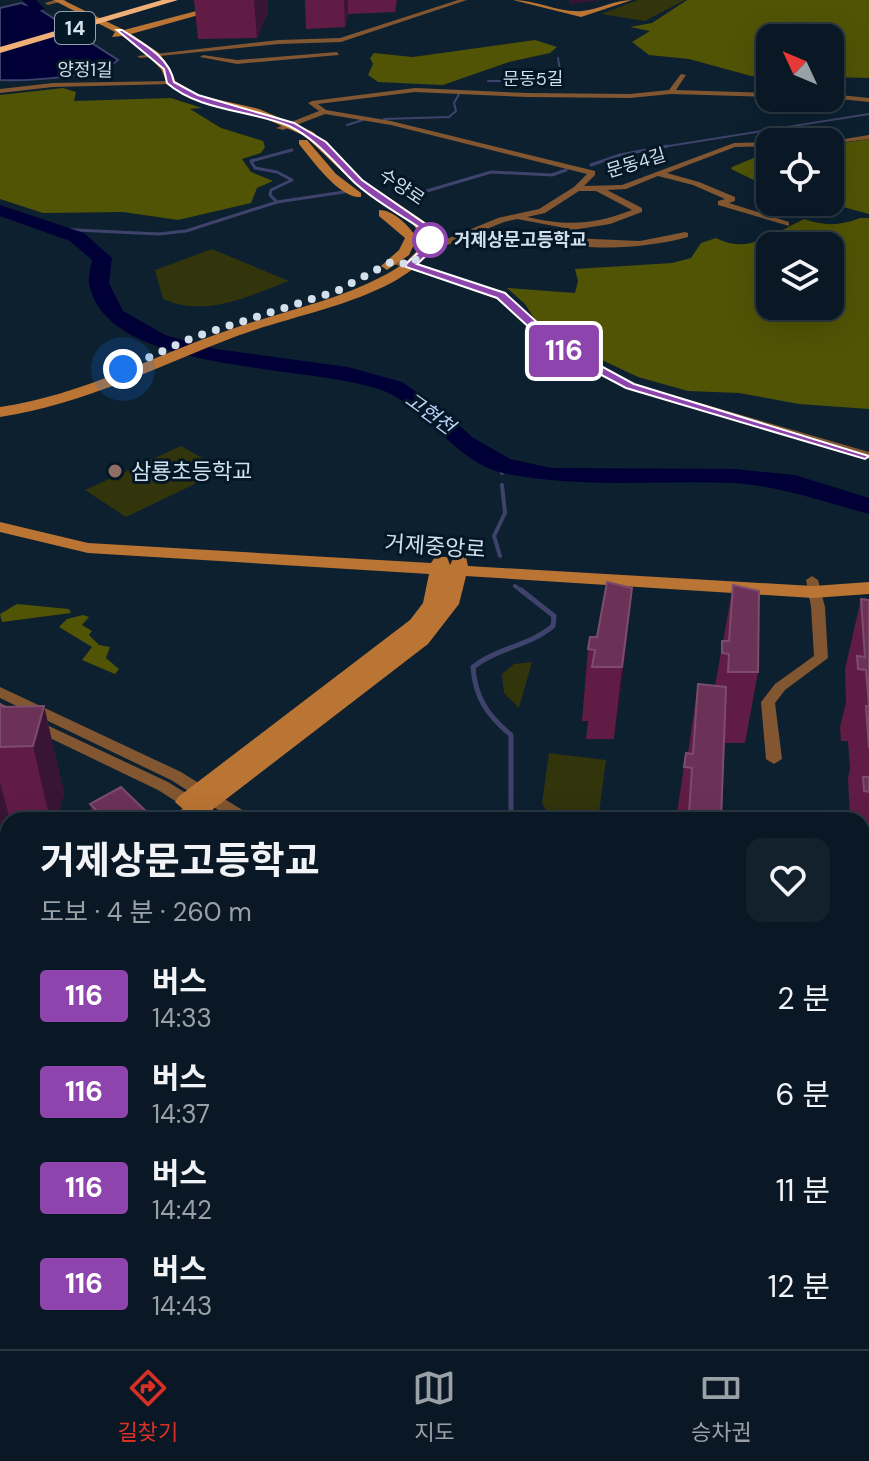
<!DOCTYPE html>
<html lang="ko">
<meta charset="utf-8">
<style>
body{margin:0;font-family:"DM Sans","Noto Sans KR",sans-serif;background:#12212c;color:#f1f3f6;height:100vh;display:flex;flex-direction:column;font-size:30px;white-space:nowrap}
*{box-sizing:border-box;margin:0}
p{font-size:26px;color:#99a0a6}
.icon{flex:none;width:44px;height:44px;fill:none;stroke:currentColor;stroke-width:2;stroke-linecap:round;stroke-linejoin:round}
.map{position:relative;flex:1;overflow:hidden}
.drawer{position:absolute;left:0px;top:812px;width:870px;height:538px;display:flex;flex-direction:column;background:#091824;border-radius:24px 24px 0 0;box-shadow:0 8px 32px #0002,0 0 0 2px #293741}
.drawer>*{flex:none}
.badge{padding:0 16px;border-radius:6px;font-size:28px;line-height:52px}
.needle{width:52px;rotate:314deg}
.controls{position:absolute;left:756px;top:24px;display:grid;gap:16px}
.controls a{display:grid;place-items:center;width:88px;height:88px;border-radius:16px;background:#091824;box-shadow:0 8px 32px #0002,0 0 0 2px #293741;font-size:40px}
.you{position:absolute;width:40px;height:40px;margin:-20px;border:6px solid #fff;border-radius:50%;background:#1a73e8;box-shadow:0 0 0 12px #1a73e833}
.map>.badge{position:absolute;translate:-50% -50%;box-shadow:0 0 0 4px #fff}
.round{display:grid;place-items:center;flex:none;width:84px;height:84px;border-radius:16px;background:#12212c}
.summary{display:flex;align-items:center;justify-content:space-between;height:136px;padding:0 40px}
h1{font-size:38px;font-weight:700;line-height:60px}
ul{padding:0;list-style:none}
li{display:flex;align-items:center;gap:24px;height:96px;padding:0 40px}
li div{flex:1}
li b{display:block;font-size:30px}
li em{font-style:normal}
li .badge{min-width:88px;font-weight:700;text-align:center}
.tab-bar{display:flex;justify-content:space-around;align-items:center;height:112px;border-top:2px solid #293741;background:#091824;font-size:22px;color:#99a0a6}
.tab-bar a{display:grid;justify-items:center;gap:4px}
.tab-bar .selected{color:#d93025}
.map>svg:first-child{display:block}
.green{fill:#32340c}
.forest{fill:#515305;fill-rule:evenodd}
.water{fill:#000036;stroke:#3f436c;stroke-width:2}
.lines{fill:none;stroke-linecap:round;stroke-linejoin:round}
.stream-far4{stroke:#3f436c;stroke-width:2}
.stream-far3{stroke:#3f436c;stroke-width:3}
.stream-far2{stroke:#3f436c;stroke-width:4}
.stream-far1{stroke:#3f436c;stroke-width:5}
.stream{stroke:#3f436c;stroke-width:7}
.river{fill:#000036;fill-rule:evenodd}
.street{fill:#815630;fill-rule:evenodd}
.secondary{fill:#ba7433;fill-rule:evenodd}
.highway{fill:#f1af78;fill-rule:evenodd}
.wall{fill:#601c45}
.shaded-wall{fill:#391535}
.building{fill:#6c3157;stroke:#7c4c6e;stroke-width:2}
.line{fill:#8e44ad;stroke:#fff;stroke-width:2}
.walk{stroke:#d3dfea;stroke-width:8;stroke-dasharray:0 14.4}
.stop-dot{fill:#fff;stroke:#8e44ad;stroke-width:4}
.education-dot{fill:#8d6e63;stroke:#041726;stroke-width:3}
.labels{text-anchor:middle;stroke-width:6;stroke-linejoin:round;paint-order:stroke}
.far-street-label{font-size:18px;fill:#d3dfea;stroke:#041726}
.far-stop-label{font-size:18px;font-weight:bold;fill:#d3dfea;stroke:#041726;text-anchor:start}
.shield{fill:#041726;stroke:#95a3af;stroke-width:2}
.shield-label{font-size:20px;font-weight:bold;fill:#d3dfea}
.far-water-label{font-size:20px;font-style:italic;fill:#b9d3f7;stroke:#041726}
.poi-label{font-size:22px;fill:#d3dfea;stroke:#041726;text-anchor:start}
.street-label{font-size:22px;fill:#d3dfea;stroke:#041726}
</style>
<div class="map">
<svg width="869" height="1349" viewBox="0 0 869 1349">
<rect width="100%" height="100%" fill="#0c2030"/>
<!-- green -->
<path class="green" d="M638,0h47l-40,21 -44,-7z
M212,249l77,32c-40,15 -84,37 -126,18l-8,-29z
M181,446l43,24 -98,47 -41,-27z
M532,662l-13,46 -15,-15 -2,-19 12,-10z
M549,753l57,7 -8,60h-46l-10,-17z"/>
<!-- forest -->
<path class="forest" d="M687,0h182v78l-39,-1v-39h-60v38h-19l-62,-17 -40,-4 -17,-13 18,-11 -20,-4 22,-4z
M535,40l22,7 -7,6 -41,9 -66,23 -65,-3 -10,-7 5,-11 -3,-6 4,-5 39,4z
M63,88l13,4 -2,9 97,-3 31,10 -12,1 31,19 42,13 2,6 -4,6 -19,6 9,13 22,9 -16,7 -6,15 -73,17 -55,-8 -80,1 -43,-14v-104z
M869,139v75l-44,-12h5v-57z
M770,151v37l-39,-19 1,-2z
M860,218h9v191l-70,-5 -60,-11 -51,-2 -50,-14 -70,-33 -33,-24 -10,-16 -18,-16 68,5 3,-12 -3,-12 97,-6 19,-5 10,-15 15,-5c31,17 59,-5 88,-19 20,7 36,7 56,-1zM770,246h60v60h-60z
M17,604l52,5 2,4 -69,9 -2,-8z
M83,615l6,2 -7,8 10,6 -3,4 10,10 11,2 -4,11 13,11 -4,5 -33,-14 10,-13 -33,-20 8,-8z"/>
<!-- water -->
<path class="water" d="M21,3l18,6 79,51c-20,18 -91,21 -118,20v-72z"/>
<g class="lines">
<!-- stream-far4 -->
<path class="stream-far4" d="M488,81h47v-5l25,-6 -2,-12
M384,119l65,-2 7,-6 -2,-8 5,-9
M347,125l16,-5
M656,148l213,-34"/>
<!-- stream-far3 -->
<path class="stream-far3" d="M591,165l29,-10 47,-9
M410,196l81,-24 61,3 14,-5
M277,202l-7,-7 1,-5 21,-10 -15,-8 -22,-4 -4,-7 41,-11
M55,229l104,5 27,-3 91,-29 67,-10"/>
<!-- stream-far2 -->
<path class="stream-far2" d="M502,465v8
M500,556l-6,-20 11,-23 -3,-28
M515,586l8,6"/>
<!-- stream-far1 -->
<path class="stream-far1" d="M511,815v-80c-23,-19 -36,-37 -38,-68 24,-19 56,-21 80,-41l1,-10 -33,-26"/>
<!-- stream -->
<path class="stream" d="M810,1342l4,7"/>
<!-- river -->
<path class="river" d="M22,0h14l9,9 -11,3z
M0,205l84,28 28,25 -3,25 14,28 42,24 51,14 132,18 54,15 42,29 28,26 38,22 41,9 184,1 60,6 74,23v16c-46,-12 -88,-28 -136,-31 -77,-3 -154,6 -230,-10 -48,-11 -74,-64 -119,-82 -71,-28 -277,-15 -295,-107 -1,-7 2,-18 3,-24l-22,-19 -70,-25z"/>
<!-- street -->
<path class="street" d="M55,0h12l-19,5 -3,-2z
M458,0h9l-126,42 -62,2 -139,14 -3,-2 142,-16 61,-2z
M337,52l2,3 -102,9 -37,-7 3,-2 34,5z
M681,74l5,1 -10,15 94,3v4l-99,-3 -41,4 -103,-1 -112,-5 -97,12 8,6 65,11 204,50v4l-11,11 38,-1 112,-42 36,-1h1l-1,4 -35,1 -68,26 32,9 36,15v4l-6,2 60,19v4l-71,-21v-4l7,-2 -32,-14 -35,-9 -32,13 -19,1 35,18v4l-32,12 -31,5 -8,9 69,3 45,-9 3,1v4c-31,9 -100,17 -128,3l10,-11 -53,-10 -13,3 -79,32 -3,-1v-4l76,-31 41,-9 35,-22 13,-13 -196,-49 -66,-11 -42,16 -7,-2 43,-17 -11,-8 4,-2 103,-13 112,5 103,1 39,-4zM579,191h17l36,19c-39,15 -65,16 -105,7l18,-4z
M171,81l2,3 -120,3 -53,6v-4l53,-6z
M830,94l39,4v4l-39,-4z
M869,135v4l-39,5v-2h-4z
M390,259h6l108,34 58,53 72,38 235,68v7l-243,-71 -72,-38 -56,-53 -108,-34z
M812,576l6,4 7,27 3,51 -43,32 -10,13 7,56 -8,5 -8,-5 -5,-57 14,-18 39,-28 -3,-49 -5,-27z
M0,687l181,85 71,44 2,4h-20l-63,-40 -171,-82z
M0,703l168,79 55,34 2,4h-20l-47,-30 -158,-76z
M745,1342h23l3,7h-23z
M773,1342h22l3,7h-22z"/>
<!-- secondary -->
<path class="secondary" d="M53,0h10l61,30 114,-30h14l-121,34 28,19 11,15 5,13 23,14 61,14 54,23 50,48 65,44 8,16c-9,20 -24,31 -43,42 -49,26 -104,35 -156,54 -79,30 -152,68 -237,81v-10c83,-12 154,-52 232,-78 51,-18 104,-28 151,-53 17,-9 32,-19 41,-36l-12,-17 -57,-39 -50,-48 -53,-23 -61,-14 -23,-14 -7,-16 -23,-23 -16,-10 -10,1 3,-5z
M513,0c23,0 47,13 69,11 18,-2 32,-11 50,-11l-51,17z
M299,140h8l29,34 25,19v4c-21,2 -49,-37 -62,-53z
M379,210c15,0 30,16 38,28l-8,17 -22,15 -6,-4 18,-16 6,-12 -26,-22z
M0,522l88,21 343,20 4,-6h12l3,8 4,-8h12l2,9 345,20 56,-4v12l-56,4 -347,-22 -7,28 -31,40 -229,176h-33l3,-6 14,-5 -8,-7 3,-5 232,-177 13,-17 6,-29 -341,-21 -88,-21z"/>
<!-- highway -->
<path class="highway" d="M162,0h16l-178,53v-6z"/>
</g>
<!-- wall -->
<path class="wall" d="M194,0h73l1,12 -11,26 -59,1z
M305,0h92l-2,12 -47,2 -3,13 -39,2z
M733,585l25,87 -13,71h-21l-3,77h-45l10,-67h2l10,-69 17,2z
M632,588l-18,151h-28l2,-18h-6l6,-72z
M861,599l8,1v354l-7,-1v-133h-12l-2,-42 2,-10 -2,-27h-7l-1,-14 6,-25 -1,-33z
M0,704l3,3 41,-1 20,87 -7,27h-49v20l-8,5z
M90,804l65,16h-61z
M8,939v141l-8,-9v-128z
M862,1111l7,1v113l-7,-1z
M0,1153l8,4v185h138l-1,7h-145l5,-50 -5,-14z
M551,1342h96l-1,7h-93v-3z"/>
<!-- shaded-wall -->
<path class="shaded-wall" d="M254,0h13l1,12 -11,26z
M344,0h4v14l-3,13z
M569,0h35l-35,4z
M632,588l-7,69 -11,82 8,-72z
M44,706l20,87 -7,27h-7l-17,-74z
M0,782l10,38h-2v20l-8,5z
M8,983v85l-8,-25v-55z
M0,1238l8,22v28l-8,-22z
M23,1342h57l2,7h-67z
M117,1342h29l-1,7h-26z
M572,1342h7l-1,7h-7z
M610,1342h37l-1,7h-37z"/>
<!-- building -->
<path class="building" d="M607,582l25,6 -10,79h-30l3,-17 -7,-1 2,-12h7z
M733,585l26,6 -1,81h-30l1,-18 -7,-1v-12h7z
M861,599l8,1v106l-3,-36 -8,-1 -1,-13 8,1z
M698,684l28,3 -5,133h-40v-8l8,1 3,-45 -8,-1 2,-14 7,1z
M0,704l3,3 41,-1 -11,40 -33,1z
M866,706h3v42z
M863,777h6v15l-5,-1z
M121,787l34,33h-49l-16,-16z
M8,939v44l-8,5v-45z
M862,1111l7,1v35l-7,-1z
M3,1151l5,6v84l-8,-10v-78z
M8,1297v45h15l-8,7h-15v-46z"/>
<!-- line -->
<path class="line" d="M117,30h5c21,14 47,26 52,52l24,13 96,28 32,19 36,38 65,45 7,15 -5,13 -12,11 88,29 57,52 72,39 235,72 -4,3 -239,-71 -72,-38 -57,-52 -91,-31 -1,-2 16,-15 4,-10 -5,-12c-22,-15 -47,-28 -66,-46 -21,-21 -38,-43 -65,-56 -39,-16 -90,-15 -122,-43l-3,-14z"/>
<g class="lines">
<!-- walk -->
<path class="walk" d="M123,369l71,-32 143,-46 56,-30 17,4 15,-14 5,-11"/>
</g>
<!-- markers -->
<circle class="stop-dot" cx="430" cy="240" r="16"/>
<circle class="education-dot" cx="115" cy="471" r="8"/>
<g class="labels">
<!-- far-street labels -->
<g class="far-street-label">
<text transform="translate(85 70) rotate(1)" y="6">양정1길</text>
<text x="533" y="85">문동5길</text>
<text transform="translate(636 163) rotate(-17)" y="6">문동4길</text>
<text transform="translate(402 187) rotate(34)" y="6">수양로</text>
</g>
<!-- far-stop labels -->
<g class="far-stop-label">
<text x="454" y="246">거제상문고등학교</text>
</g>
<!-- shield labels -->
<rect class="shield" x="55" y="12" width="40" height="32" rx="6"/>
<g class="shield-label">
<text x="75" y="35">14</text>
</g>
<!-- far-water labels -->
<g class="far-water-label">
<text transform="translate(430 413) rotate(36)" y="7">고현천</text>
</g>
<!-- poi labels -->
<g class="poi-label">
<text x="131" y="479">삼룡초등학교</text>
</g>
<!-- street labels -->
<g class="street-label">
<text transform="translate(435 546) rotate(4)" y="8">거제중앙로</text>
</g>
</g>
</svg>
<div class="controls">
<a><svg class="needle" viewBox="-14 -14 28 28"><path d="M0-13l5 13h-10z" fill="#e53935"/><path d="M0 13l5-13h-10z" fill="#99a0a6"/></svg></a>
<a><svg class="icon" aria-label="locate" viewBox="0 0 24 24"><circle cx="12" cy="12" r="6"/><path d="M12 2v4M12 18v4M2 12h4M18 12h4"/></svg></a>
<a><svg class="icon" aria-label="layers" viewBox="0 0 24 24"><path d="M12 4l9 5-9 5-9-5zM3 14l9 5 9-5"/></svg></a>
</div>
<div class="you" style="left:123px;top:369px"></div>
<b class="badge" style="left:564px;top:351px;background:#8e44ad;color:#fff">116</b>
<section class="drawer">
<div class="summary"><div><h1>거제상문고등학교</h1><p>도보 · 4 분 · 260 m</p></div><a class="round"><svg class="icon" aria-label="heart" viewBox="0 0 24 24"><path d="M12 20l-8-8c-3-5 5-10 8-4 3-6 11-1 8 4z"/></svg></a></div>
<ul>
<li><span class="badge" style="background:#8e44ad;color:#fff">116</span><div><b>버스</b><p>14:33</p></div><em>2 분</em></li>
<li><span class="badge" style="background:#8e44ad;color:#fff">116</span><div><b>버스</b><p>14:37</p></div><em>6 분</em></li>
<li><span class="badge" style="background:#8e44ad;color:#fff">116</span><div><b>버스</b><p>14:42</p></div><em>11 분</em></li>
<li><span class="badge" style="background:#8e44ad;color:#fff">116</span><div><b>버스</b><p>14:43</p></div><em>12 분</em></li>
</ul>
</section>
</div>
<nav class="tab-bar">
<a class="selected"><svg class="icon" aria-label="directions" viewBox="0 0 24 24"><path d="M12 3l9 9-9 9-9-9zM9 14v-3h6M13 9l2 2-2 2"/></svg>길찾기</a>
<a><svg class="icon" aria-label="map" viewBox="0 0 24 24"><path d="M3 6l6-2 6 2 6-2v14l-6 2-6-2-6 2zM9 4v14M15 6v14"/></svg>지도</a>
<a><svg class="icon" aria-label="tickets" viewBox="0 0 24 24"><path d="M3 7h18v10H3zM15 7v10"/></svg>승차권</a>
</nav>
